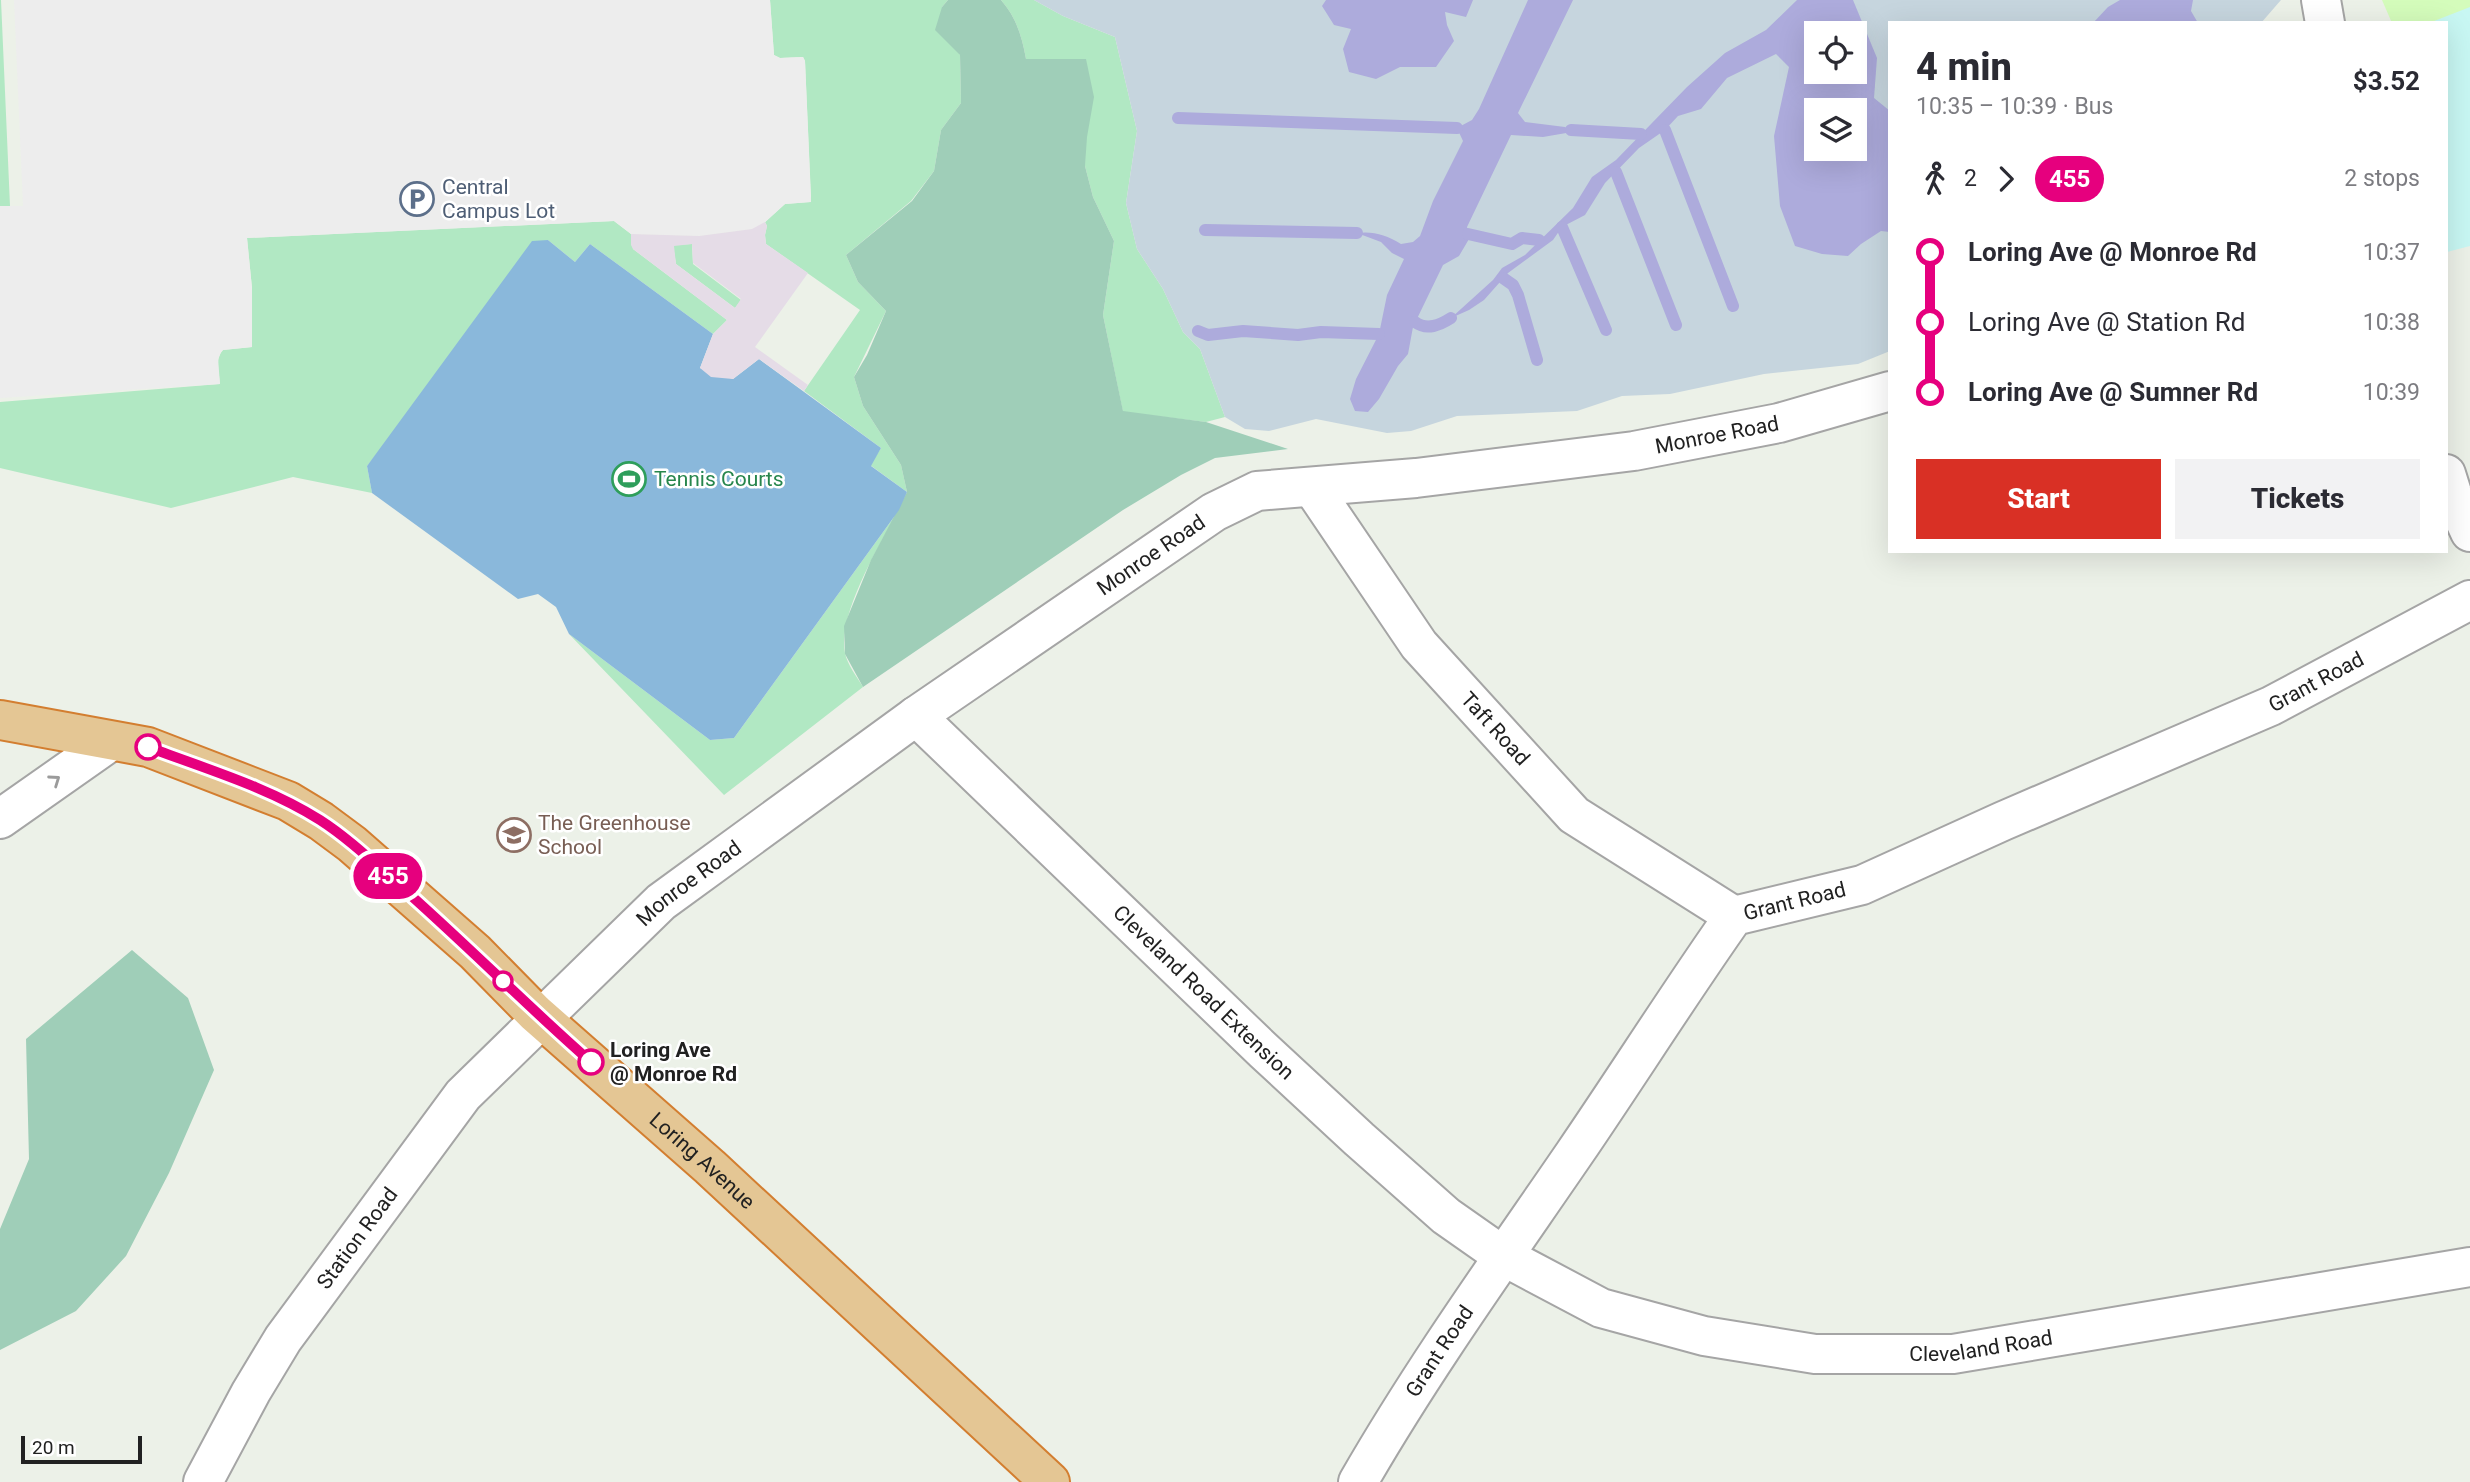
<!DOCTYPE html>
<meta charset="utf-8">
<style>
body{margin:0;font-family:Roboto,sans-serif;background:#f2f2f3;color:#2b2b33;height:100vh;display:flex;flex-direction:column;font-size:26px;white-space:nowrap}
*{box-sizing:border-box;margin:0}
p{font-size:23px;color:#7c7c81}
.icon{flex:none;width:38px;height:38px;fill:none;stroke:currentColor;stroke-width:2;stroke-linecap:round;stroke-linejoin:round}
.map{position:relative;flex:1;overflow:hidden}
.drawer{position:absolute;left:1888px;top:21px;width:560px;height:532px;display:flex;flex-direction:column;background:#fff;border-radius:0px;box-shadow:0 7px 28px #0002}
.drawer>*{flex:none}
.badge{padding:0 14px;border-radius:23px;font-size:24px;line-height:46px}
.fabs{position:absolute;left:1804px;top:21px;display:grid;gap:14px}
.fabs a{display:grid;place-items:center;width:63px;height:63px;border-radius:0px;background:#fff;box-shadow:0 7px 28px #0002;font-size:35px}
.scale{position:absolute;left:21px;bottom:18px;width:121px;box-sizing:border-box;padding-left:7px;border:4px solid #212121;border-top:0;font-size:19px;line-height:24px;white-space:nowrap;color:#212121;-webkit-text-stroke:5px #fff;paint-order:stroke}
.map>.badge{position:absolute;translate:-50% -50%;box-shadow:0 0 0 4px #fff}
.legs{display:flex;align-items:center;gap:10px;height:77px;padding:0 28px;font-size:23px}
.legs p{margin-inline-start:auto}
.overview{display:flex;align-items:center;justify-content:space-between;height:119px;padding:0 28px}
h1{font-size:38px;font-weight:800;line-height:52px}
.cta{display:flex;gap:14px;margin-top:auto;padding:14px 28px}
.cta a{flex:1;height:80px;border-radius:0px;background:#d93025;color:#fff;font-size:28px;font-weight:800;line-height:80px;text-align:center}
.cta a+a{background:#f2f2f3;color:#2b2b33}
ul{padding:0 28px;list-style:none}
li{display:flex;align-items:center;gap:24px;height:70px;font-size:26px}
li i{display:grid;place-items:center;width:10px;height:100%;margin:0 9px;background:currentColor}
li i::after{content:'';width:18px;height:18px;margin:-9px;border:5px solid;border-radius:50%;background:#fff}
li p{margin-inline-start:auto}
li:first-child i{background:linear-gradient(#0000 50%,currentColor 0)}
li:last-child i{background:linear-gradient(currentColor 50%,#0000 0)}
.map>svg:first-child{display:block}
.grass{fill:#b1e8c3}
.forest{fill:#9fceb8}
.wetland{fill:#c6d5de;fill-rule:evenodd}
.sand{fill:#d4fcbb}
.park{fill:#c8f7f3}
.pitch{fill:#8ab8db}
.parking{fill:#ededed}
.plaza{fill:#e5dce7;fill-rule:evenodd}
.water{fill:#adabdc;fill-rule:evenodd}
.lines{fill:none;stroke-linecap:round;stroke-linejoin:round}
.stream{stroke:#adabdc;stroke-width:12}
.minor-casing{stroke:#a5a5a5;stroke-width:42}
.highway-casing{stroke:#d37e30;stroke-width:42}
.minor{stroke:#fff;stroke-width:38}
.highway{stroke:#e4c694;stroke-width:38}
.oneway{stroke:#9b9b9b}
.line-1-casing{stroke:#fff;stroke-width:16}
.line-1{stroke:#e6007e;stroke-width:10}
.stop-1-dot{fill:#fff;stroke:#e6007e;stroke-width:3.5}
.labels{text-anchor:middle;stroke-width:5;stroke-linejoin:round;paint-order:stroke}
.service-label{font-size:21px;fill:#4e5e75;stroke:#fff;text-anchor:start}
.street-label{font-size:21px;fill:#212121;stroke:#fff}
.leisure-label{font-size:21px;fill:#27864d;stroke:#fff;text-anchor:start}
.education-label{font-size:21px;fill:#785e54;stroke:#fff;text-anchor:start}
.stop-label{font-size:21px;font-weight:bold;fill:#212121;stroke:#fff;text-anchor:start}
</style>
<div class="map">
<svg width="2470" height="1482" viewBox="0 0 2470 1482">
<rect width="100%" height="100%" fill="#ecf1e8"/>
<!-- grass -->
<path class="grass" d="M0,0h1l9,206h-10z
M770,0h178l-6,7 18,48 1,48 -20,27 -7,41 -23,30 -65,54 12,27 28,29 -32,66 9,29 38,59 6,27 -37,-27 11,-17 -77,-57 56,-81 -94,-66 -1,-9 2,-9 -2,-4 20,-18 25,-2 1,-5 -6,-136 -2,-4 -23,1 -6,-3z
M1001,0h33l29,16 52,21 22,94 -11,72 11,46 26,40 20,43 17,17 25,68 -19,5 -83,-10 -20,-97 11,-74 -21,-44 -8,-31 1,-107h-60c-4,-23 -10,-42 -25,-59z
M614,221l17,13 2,15 94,71 -14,14 -123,-90 -15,18 -27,-22 -181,226 5,27 -79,-16 -122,31 -171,-40v-66l220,-18c-1,-12 -5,-25 3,-34l29,-3v-59l-5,-50z
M692,244l1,20 48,36 -6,8 -59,-44 -3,-19z
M899,510c-19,34 -62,105 -54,143 2,11 12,24 18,34l-139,108 -155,-161 141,106 24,-2z"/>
<!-- forest -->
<path class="forest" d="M948,0h53c15,17 21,36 25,59h60l8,38 -7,40 -2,29 8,31 21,44 -11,74 20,96 83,11 82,27 -73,9 -34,17 -58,35 -260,177 -18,-33 -1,-28 27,-66 36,-68 -6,-27 -38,-59 -9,-29 13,-22 19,-44 -28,-29 -12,-27 66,-54 22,-30 7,-41 20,-27 -1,-48 -25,-25 7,-23z
M132,950l56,48 26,72 -45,103 -43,83 -50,55 -76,39v-121l29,-70 -3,-120z"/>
<!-- wetland -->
<path class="wetland" d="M1034,0h1247l-20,23h-371v328l-32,13 -94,10 -94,20 -48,2 -45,15 -120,5 -46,15 -24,2 -71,-14 -47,12 -24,-2 -20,-12 -25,-68 -17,-17 -20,-43 -26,-40 -11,-46 11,-72 -22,-94 -52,-21zM1816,33h39v39h-39zM1816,110h39v39h-39z"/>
<!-- sand -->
<path class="sand" d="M2382,0h88v85l-24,-62h-54z"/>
<!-- park -->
<path class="park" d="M2470,7v239l-23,6 -1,-229h-17z"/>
<!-- pitch -->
<path class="pitch" d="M548,240l27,22 15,-18 123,90 -13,34 33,11 26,-20 122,89 -10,18 36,26 -8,18 -165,228 -24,2 -141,-106 -13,-27 -18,-13 -20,5 -146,-106 -5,-27 165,-225z"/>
<!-- parking -->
<path class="parking" d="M14,0h756l4,55 6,3 23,-1 2,4 6,141 -26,2 -23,21 -10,4 -53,7 -68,-2 -17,-13 -367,17 5,50v59l-29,3 -2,2 -3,7 2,25 -220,14v-192h23z"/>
<!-- plaza -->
<path class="plaza" d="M765,222l2,4 -2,9 1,9 42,29 -53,74 53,38 -4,6 -45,-32 -26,20 -22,-2 -11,-9 13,-34 14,-14 -94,-71 -2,-4v-11l68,2 53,-7zM692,244l1,19 48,36 -6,9 -59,-44 -2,-18z"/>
<!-- water -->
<path class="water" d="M1326,0h147l-7,17 -21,-5 2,13 7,16 -18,26h-36l-24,12 -27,-7 -6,-23 8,-20 -17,-4 -12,-19z
M1528,0h45l-55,113 7,9 40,5 7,5 -29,5 -32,-2 -44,92 2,12 -10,17 -16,9 -30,62 -5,27 -10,12 -19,33 -11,13 -13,-1 -5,-12 6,-20 23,-45 8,-39 17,-36 -12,-6 -11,-11 -24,-9c17,-2 29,2 44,11l12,-2 7,-6 13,-35 30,-60 -6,-13 15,-8 7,-11z
M1797,0h56l24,58 -3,40 16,13v121l-9,-1 -20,13 -13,12 -26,-2 -27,-8 -15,-40 -6,-70 15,-69 -13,-13 -49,24 -26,31 -23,7 -13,14 -26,18 -34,35 -20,32 -23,12 -9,13 -45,33 -24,27 -15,10 -18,8 42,-38 9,-12 23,-13 48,-47 19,-31 24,-17 71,-73 38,-34 41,-23zM1816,33h39v39h-39zM1816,110h39v39h-39z
M2120,0h73l-2,11 7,12h-105l15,-16z"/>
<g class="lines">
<!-- stream -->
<path class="stream" d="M1178,118l279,10
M1571,130l70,4
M1665,130l68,176
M1616,172l60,153
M1562,227l44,103
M1205,230l152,3
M1468,234l44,10 10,-6 17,2
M1503,278l10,7 5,10 19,65
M1415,322c12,9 25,3 36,-4
M1198,331l10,4 35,-4 55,4 23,-3 58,2"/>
<!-- minor casing -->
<g class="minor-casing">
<g id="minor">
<path d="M2321,0l4,23"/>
<path d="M2446,474l6,19 18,39"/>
<path id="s1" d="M1312,487l107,158 155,170 160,101"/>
<path id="s2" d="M916,716l348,335 95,88 87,77 57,40 98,52 103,28 111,18h138l517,-87"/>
<path d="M0,819l111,-78"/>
<path id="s3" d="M203,1482l48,-90 32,-53 180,-244 198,-193 255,-186 298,-204 43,-21 159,-13 218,-27 145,-28 111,-32"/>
<path id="s4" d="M1358,1482c65,-113 142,-220 216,-328 54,-79 105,-160 160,-238l128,-31 141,-64 268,-115 199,-106"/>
</g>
</g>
<!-- highway casing -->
<g class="highway-casing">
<g id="highway">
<path id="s5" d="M0,720l148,27 140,54 33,20 31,23 123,108 60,61 175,154 340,315"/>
</g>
</g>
<!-- minor -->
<use href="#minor" class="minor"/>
<!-- highway -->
<use href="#highway" class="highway"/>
</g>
<!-- one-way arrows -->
<defs><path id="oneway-chevron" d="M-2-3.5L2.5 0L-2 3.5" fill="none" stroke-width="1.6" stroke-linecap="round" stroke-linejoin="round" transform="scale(1.75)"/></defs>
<use class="oneway" href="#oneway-chevron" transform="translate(55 780) rotate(-35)"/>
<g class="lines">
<!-- line-1 casing -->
<g class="line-1-casing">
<path id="line-1" d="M148,747c58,22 120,40 172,73 28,18 53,42 78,64 66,58 127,120 193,178"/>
</g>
<!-- line-1 -->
<use href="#line-1" class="line-1"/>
</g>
<!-- icons -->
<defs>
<g id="parking-ring" transform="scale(1.75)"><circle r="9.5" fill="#fff" stroke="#5c6f8a" stroke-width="1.5"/><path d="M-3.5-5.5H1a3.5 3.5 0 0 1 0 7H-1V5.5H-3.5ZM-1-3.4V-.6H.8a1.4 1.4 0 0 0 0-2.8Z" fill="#5c6f8a"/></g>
<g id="stadium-ring" transform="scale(1.75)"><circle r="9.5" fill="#fff" stroke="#2e9e5b" stroke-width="1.5"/><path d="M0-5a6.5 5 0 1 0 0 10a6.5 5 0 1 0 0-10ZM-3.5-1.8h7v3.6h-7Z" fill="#2e9e5b"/></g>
<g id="school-ring" transform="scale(1.75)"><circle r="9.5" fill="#fff" stroke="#8d6e63" stroke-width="1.5"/><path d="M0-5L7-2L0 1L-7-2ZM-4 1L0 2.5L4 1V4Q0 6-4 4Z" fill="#8d6e63"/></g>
</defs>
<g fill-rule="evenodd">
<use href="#parking-ring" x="417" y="199"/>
<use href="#stadium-ring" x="629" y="479"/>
<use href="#school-ring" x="514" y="835"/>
</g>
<!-- markers -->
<g class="stop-1-dot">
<circle cx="148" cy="747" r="12"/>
<circle cx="503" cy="981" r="9"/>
<circle cx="591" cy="1062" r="12"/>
</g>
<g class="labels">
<!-- service labels -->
<g class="service-label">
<text x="442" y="194">Central<tspan x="442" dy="24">Campus Lot</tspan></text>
</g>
<!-- street labels -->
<g class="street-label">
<text dy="7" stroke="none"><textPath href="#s3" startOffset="1932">Monroe Road</textPath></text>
<text dy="7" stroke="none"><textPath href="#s3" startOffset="1344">Monroe Road</textPath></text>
<text dy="7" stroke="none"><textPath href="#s4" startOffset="1309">Grant Road</textPath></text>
<text dy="7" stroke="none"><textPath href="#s1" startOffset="304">Taft Road</textPath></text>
<text dy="7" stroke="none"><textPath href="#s3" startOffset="777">Monroe Road</textPath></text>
<text dy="7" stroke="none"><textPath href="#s4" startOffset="742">Grant Road</textPath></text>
<text dy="7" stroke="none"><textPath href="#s2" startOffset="399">Cleveland Road Extension</textPath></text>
<text dy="7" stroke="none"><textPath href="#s5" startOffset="850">Loring Avenue</textPath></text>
<text dy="7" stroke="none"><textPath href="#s3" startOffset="289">Station Road</textPath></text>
<text dy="7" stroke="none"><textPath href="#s2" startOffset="1295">Cleveland Road</textPath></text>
<text dy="7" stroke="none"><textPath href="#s4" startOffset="154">Grant Road</textPath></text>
</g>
<!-- leisure labels -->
<g class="leisure-label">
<text x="654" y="486">Tennis Courts</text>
</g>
<!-- education labels -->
<g class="education-label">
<text x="538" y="830">The Greenhouse<tspan x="538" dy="24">School</tspan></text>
</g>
<!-- stop labels -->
<g class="stop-label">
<text x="610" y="1057">Loring Ave<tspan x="610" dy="24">@ Monroe Rd</tspan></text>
</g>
</g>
</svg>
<div class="fabs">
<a><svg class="icon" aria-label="locate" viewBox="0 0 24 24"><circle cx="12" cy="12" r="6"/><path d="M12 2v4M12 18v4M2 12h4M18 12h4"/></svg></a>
<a><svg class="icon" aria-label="layers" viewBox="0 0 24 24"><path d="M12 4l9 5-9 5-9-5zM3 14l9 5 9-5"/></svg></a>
</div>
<div class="scale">20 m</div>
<b class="badge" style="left:388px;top:876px;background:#e6007e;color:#fff">455</b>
<section class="drawer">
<div class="overview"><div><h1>4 min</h1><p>10:35 – 10:39 · Bus</p></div><b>$3.52</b></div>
<div class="legs"><svg class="icon" aria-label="walk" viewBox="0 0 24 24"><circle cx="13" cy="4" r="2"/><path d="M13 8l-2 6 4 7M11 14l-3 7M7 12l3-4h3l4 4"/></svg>2<svg class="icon" aria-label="forward" viewBox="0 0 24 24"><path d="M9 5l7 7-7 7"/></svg><b class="badge" style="background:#e6007e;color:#fff">455</b><p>2 stops</p></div>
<ul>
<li><i style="color:#e6007e"></i><b>Loring Ave @ Monroe Rd</b><p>10:37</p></li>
<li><i style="color:#e6007e"></i><span>Loring Ave @ Station Rd</span><p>10:38</p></li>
<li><i style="color:#e6007e"></i><b>Loring Ave @ Sumner Rd</b><p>10:39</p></li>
</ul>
<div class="cta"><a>Start</a><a>Tickets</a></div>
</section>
</div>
